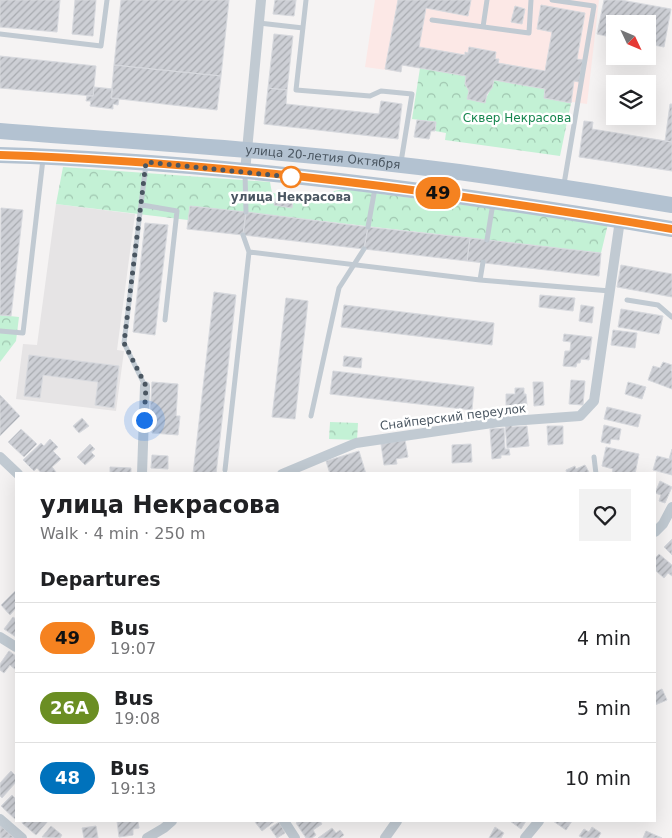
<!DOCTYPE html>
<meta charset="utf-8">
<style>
body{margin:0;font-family:"DejaVu Sans",sans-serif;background:#f2f2f2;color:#202124;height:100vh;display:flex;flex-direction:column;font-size:19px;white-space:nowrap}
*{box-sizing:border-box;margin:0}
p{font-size:16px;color:#757577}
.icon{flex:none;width:28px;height:28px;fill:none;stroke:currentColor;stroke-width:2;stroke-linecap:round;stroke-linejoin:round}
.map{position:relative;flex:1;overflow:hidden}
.drawer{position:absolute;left:15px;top:472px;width:641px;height:350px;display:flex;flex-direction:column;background:#fff;border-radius:0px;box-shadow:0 5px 20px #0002}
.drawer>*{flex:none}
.badge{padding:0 10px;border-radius:16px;font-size:18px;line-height:32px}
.needle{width:32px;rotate:134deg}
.fabs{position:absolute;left:606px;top:15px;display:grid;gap:10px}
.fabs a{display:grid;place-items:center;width:50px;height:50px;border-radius:0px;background:#fff;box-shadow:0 5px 20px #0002;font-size:25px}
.you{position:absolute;width:25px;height:25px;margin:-12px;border:4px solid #fff;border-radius:50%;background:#1a73e8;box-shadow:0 0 0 8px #1a73e833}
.map>.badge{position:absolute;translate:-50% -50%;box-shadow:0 0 0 2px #fff}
h2{padding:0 25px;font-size:19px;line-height:45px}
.round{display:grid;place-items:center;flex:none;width:52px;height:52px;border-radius:0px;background:#f2f2f2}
.summary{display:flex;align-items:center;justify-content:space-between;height:85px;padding:0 25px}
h1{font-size:24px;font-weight:600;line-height:38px}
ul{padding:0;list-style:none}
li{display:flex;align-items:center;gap:15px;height:70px;padding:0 25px;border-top:1px solid #e0e0e0}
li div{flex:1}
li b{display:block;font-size:19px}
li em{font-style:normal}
li .badge{min-width:55px;font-weight:700;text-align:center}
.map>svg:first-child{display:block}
.education{fill:#e6e4e5}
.medical{fill:#fce8e6}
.park{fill:url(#park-crowns)}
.building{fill:url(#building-hatch);stroke:#d7d9de}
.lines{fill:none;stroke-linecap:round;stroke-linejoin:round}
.lane{stroke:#c1cad2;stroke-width:5}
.street{stroke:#c1cad2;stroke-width:10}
.primary{stroke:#b3c2d1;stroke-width:16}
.line-casing{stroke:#fff;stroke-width:11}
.line{stroke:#f58220;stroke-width:8}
.walk{stroke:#4a5661;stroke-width:5;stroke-dasharray:0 9}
.stop-dot{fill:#fff;stroke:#f58220;stroke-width:2.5}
.labels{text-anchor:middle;stroke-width:5;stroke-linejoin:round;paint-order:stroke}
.park-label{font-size:12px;fill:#17864f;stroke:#fff}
.street-label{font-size:12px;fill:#4a5661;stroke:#fff}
.stop-label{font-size:12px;font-weight:bold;fill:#4a5661;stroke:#fff}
</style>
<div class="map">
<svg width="672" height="838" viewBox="0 0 672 838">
<defs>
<pattern id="park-crowns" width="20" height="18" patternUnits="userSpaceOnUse" patternTransform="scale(1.25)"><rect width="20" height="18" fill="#c3f1d5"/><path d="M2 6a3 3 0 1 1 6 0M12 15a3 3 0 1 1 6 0" fill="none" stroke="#a0c6b0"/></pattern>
<pattern id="building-hatch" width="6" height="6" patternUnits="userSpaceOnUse" patternTransform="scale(1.25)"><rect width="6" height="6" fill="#cdcfd5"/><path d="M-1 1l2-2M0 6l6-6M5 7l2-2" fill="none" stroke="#a8abb0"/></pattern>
</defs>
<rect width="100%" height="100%" fill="#f5f3f3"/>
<!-- education -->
<path class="education" d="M56,204l79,10 -18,136 7,1 -8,60 -100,-12 7,-55 14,1z"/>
<!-- medical -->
<path class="medical" d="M375,0h224l-12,104 -43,-6 1,-8 -51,-9 -2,7 -5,6 -2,9 -18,-4 -2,-15 1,-8 -64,-11 -1,7 -36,-5z"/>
<!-- park -->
<path class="park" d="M420,68l46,8 -1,8 4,7 -1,8 17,3c2,-8 7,-13 9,-22l51,9 -1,9 27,5 -11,53 -115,-16 1,-7 -11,-2 1,-9 -24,-3z
M63,167l207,15 2,11 56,7 6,-9 10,-2 264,35 -7,29 -411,-47 -2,14 -132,-16z
M0,315l19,2 -3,24 -16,21z
M330,422l28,1 -1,17 -28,-1z"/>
<!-- building -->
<path class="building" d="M0,0h60l-3,32 -57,-5z
M75,0h21l-3,36 -21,-2z
M121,0h108l-8,76 -107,-11z
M275,0h21l-2,16 -21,-2z
M398,0h73l-3,16 -42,-8 -7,39 46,8v-3l3,1 1,-6 27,5 -1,7h4l-1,4 47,8 7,-39 -15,-3 4,-24 44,8 -8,46 6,1 -4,22 -5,-1 -3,22 -27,-5 1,-9 -51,-9 -2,8 -5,6 -2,9 -18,-4 2,-8 -4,-7 1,-8 -64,-11 -1,7 -16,-3z
M604,0h17l50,9 -7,38 -16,-3v-20h-33v14l-18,-4z
M515,6l10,3 -3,15 -11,-2z
M274,34l19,2 -6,54 -19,-2z
M0,56l96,10 -3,30 -93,-8z
M114,65l107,11 -4,34 -106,-12z
M94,87l19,2 -2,9 8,1 -1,6 -5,-1v5l-23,-3 1,-5h-5l1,-5h6z
M268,88l19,2 -1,14 93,10 2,-13 21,3 -4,35 -134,-15z
M670,104h2v38l-7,-1z
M417,120l19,2 -1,9h-4l-2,8 -15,-2z
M584,121l9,1 -1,7 80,13v29l-93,-14z
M275,198l18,2 -1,8 -18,-3z
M190,206l56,6 -3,23 -56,-6z
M1,208l22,2 -12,106 -11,-1z
M246,212l122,15 -4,22 -121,-14z
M145,223l23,2 -13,110 -22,-3z
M368,227l102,11 -3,23 -103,-12z
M470,238l131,15 -2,23 -132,-15z
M621,265l51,9v23l-55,-10z
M214,292l22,3 -20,179h-23z
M540,295l35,3 -2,13 -34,-4z
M286,298l22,3 -13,118 -23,-2z
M344,305l150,18 -2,22 -151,-18z
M581,305l13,2 -2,16 -13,-2z
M621,309l42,7 -4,18 -41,-7z
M613,330l24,3 -2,15 -24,-3z
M564,334l28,3 -3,23 -8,-1 -1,4h-3l-1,4 -13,-1 2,-15h5l1,-9 -8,-1z
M29,355l90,11 -5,42 -19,-3 3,-23 -55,-7 -3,23 -16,-2z
M344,356l18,2 -1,10 -18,-2z
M663,362l9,3 -1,6h1v18l-24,-9 5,-14 7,2z
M333,371l141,16 -2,23 -142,-16z
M571,380l14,1 -2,24 -14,-1z
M152,382l26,2 -2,32h4l-2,19 -26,-2 2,-18h-4z
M533,382h10l1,23 -10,1z
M628,382l18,5 -4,12 -17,-5z
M515,388h9v6h2l1,12 -21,1v-13h9z
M0,395l20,21 -20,20z
M607,407l34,8 -3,12 -34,-8z
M82,418l7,8 -10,7 -6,-7z
M512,423v4l15,-1 2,20 -22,2 -2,-24z
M604,425l17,4 -2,11 -8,-1 -1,5 -9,-2z
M547,426h16v18l-15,1z
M504,428l1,21h4l1,6h-9v3l-9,1 -2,-30z
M21,429l16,15 -13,13 -16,-15z
M50,439l8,8 -5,4 8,8 -9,8 4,5 -2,2h-12l-5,-6 -3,3 -11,-11 18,-17 3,3z
M405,440l3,17 -12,2 1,5 -13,1 -3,-21z
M90,444l5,5 -4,3 4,4 -10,9 -8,-8z
M471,444l1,18 -20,1v-18z
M606,447l33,7 -4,20h-23l1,-5 -11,-3z
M672,449v26l-19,-5 4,-14 12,3z
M359,451l7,23h-36l-4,-13z
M152,455l16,1v13l-17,-1z
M585,465l5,9h-23l-1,-4 9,-4 1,3z
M110,467l21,1v6h-21z
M660,481l12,6 -7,16 -6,-2 2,-6 -6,-2z
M672,539v16l-8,-8z
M659,554l13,11v11l-4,-3 -4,5 -9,-8v-12z
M16,590v18l-6,7 -9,-10z
M13,617l3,2v18l-12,-8z
M9,651l7,5v14l-6,-5 -6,8 -4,-3v-6z
M662,689l5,11 -12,5v-13z
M11,771l5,5v6l-14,16 -2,-2v-13z
M12,795l4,4v21l-15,-14z
M23,821h25l-12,14 -14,-12z
M117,821h21l1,7 -6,1v6l-14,2z
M256,821h19l-13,10 -7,-9z
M299,821h21l2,3 -9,6 3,5 -4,3h-6l-10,-15z
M510,821h16l-5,8z
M553,821h19l-6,9z
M279,822l6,11 -8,5 -7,-10z
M0,825l14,13h-14z
M51,826l11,9 -2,3 -18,-1z
M96,826l2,12h-14l-2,-10z
M495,827l9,6 -3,5h-12z
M592,827l9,6 -3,5h-15l-4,-2 5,-7 5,3z
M332,828l4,5 4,-3 4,5 -4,3h-22z
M646,831l16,7h-19z"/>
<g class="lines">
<!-- lane -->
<path class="lane" d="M306,0l-10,90 74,6 11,-5 31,3 -11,68
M552,0l42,6 -30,178
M432,20l97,13 2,-33
M259,23l44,5
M483,27l4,-27
M0,34l101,12 6,-46
M245,173l1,39
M142,205l35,6 -12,109
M368,227l7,-39
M243,235l6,17 231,28 130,11
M487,240l6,-37
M480,280l3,-18
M627,300l31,5 14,12
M0,331l23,2 20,-174
M145,386l-21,-43 22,-179
M311,416l28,-128 25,-39
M594,457l2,17
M225,470l24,-218"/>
<!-- street -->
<path class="street" d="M245,172l16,-172
M0,457l18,17
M142,474l3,-88
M282,474l74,-31 143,-21 81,-6 14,-15 26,-181
M655,532l8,-8 9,-17
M0,637l16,10
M0,819l22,19
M284,821l11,17
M147,838l17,-10 8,-7
M385,838l12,-17
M525,838l14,-17"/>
<!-- primary -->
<g class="primary">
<path id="s1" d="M0,131c153,12 307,21 459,41 71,10 142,21 213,33"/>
<path d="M0,155c225,7 450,37 672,74"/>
</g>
</g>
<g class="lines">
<!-- line casing -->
<g class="line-casing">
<path id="line" d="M0,155c225,7 450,37 672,74"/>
</g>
<!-- line -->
<use href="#line" class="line"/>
<!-- walk -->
<path class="walk" d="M144,420l2,-34 -22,-43 22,-181 145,15"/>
</g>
<!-- markers -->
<circle class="stop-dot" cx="291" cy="177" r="10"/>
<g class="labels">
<!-- park labels -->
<g class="park-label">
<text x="517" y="122">Сквер Некрасова</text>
</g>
<!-- street labels -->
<g class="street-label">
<text dy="4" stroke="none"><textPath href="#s1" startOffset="324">улица 20-летия Октября</textPath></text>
<text transform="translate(453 417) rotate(-7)" y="4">Снайперский переулок</text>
</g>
<!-- stop labels -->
<g class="stop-label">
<text x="291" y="201">улица Некрасова</text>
</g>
</g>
</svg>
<div class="fabs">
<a><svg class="needle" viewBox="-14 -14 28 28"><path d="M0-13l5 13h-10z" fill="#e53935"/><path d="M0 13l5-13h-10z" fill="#757577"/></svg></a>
<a><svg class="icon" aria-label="layers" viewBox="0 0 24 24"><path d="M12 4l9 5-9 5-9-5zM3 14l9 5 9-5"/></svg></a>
</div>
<div class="you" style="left:144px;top:420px"></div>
<b class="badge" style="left:438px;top:193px;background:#f58220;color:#111">49</b>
<section class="drawer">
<div class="summary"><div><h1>улица Некрасова</h1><p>Walk · 4 min · 250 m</p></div><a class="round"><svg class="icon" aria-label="heart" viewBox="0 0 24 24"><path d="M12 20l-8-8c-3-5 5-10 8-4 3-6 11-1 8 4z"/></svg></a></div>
<h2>Departures</h2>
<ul>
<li><span class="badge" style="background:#f58220;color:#111">49</span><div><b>Bus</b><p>19:07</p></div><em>4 min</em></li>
<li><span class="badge" style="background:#6b8e23;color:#fff">26А</span><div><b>Bus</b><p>19:08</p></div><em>5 min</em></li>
<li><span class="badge" style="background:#0072bc;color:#fff">48</span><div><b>Bus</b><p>19:13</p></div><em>10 min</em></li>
</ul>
</section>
</div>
